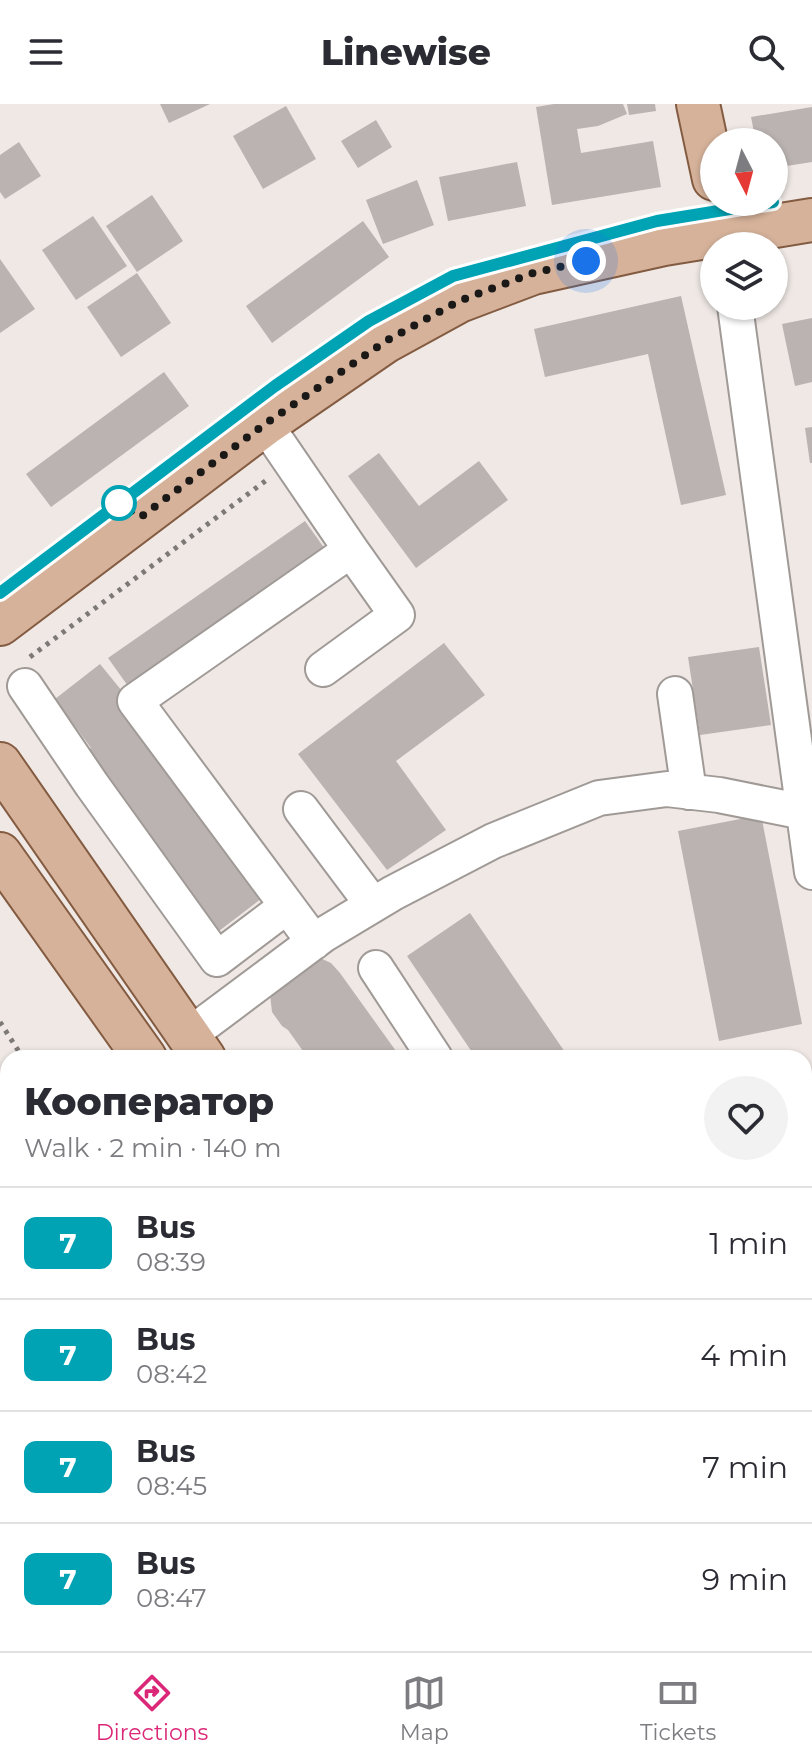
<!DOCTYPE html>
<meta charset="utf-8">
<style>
body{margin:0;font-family:Montserrat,sans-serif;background:#f2f2f3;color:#2b2b33;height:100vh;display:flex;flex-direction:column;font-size:30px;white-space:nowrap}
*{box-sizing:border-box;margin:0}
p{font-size:26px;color:#7c7c81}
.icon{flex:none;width:44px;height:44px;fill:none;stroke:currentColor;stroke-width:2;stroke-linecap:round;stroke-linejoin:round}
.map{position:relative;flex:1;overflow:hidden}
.panel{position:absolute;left:0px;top:946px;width:812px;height:602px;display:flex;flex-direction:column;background:#fff;border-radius:24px 24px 0 0;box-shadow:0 2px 6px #0004}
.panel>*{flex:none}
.badge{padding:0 16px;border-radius:12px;font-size:28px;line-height:52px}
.needle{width:52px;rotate:174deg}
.tools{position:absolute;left:700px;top:24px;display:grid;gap:16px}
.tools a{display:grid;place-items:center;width:88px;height:88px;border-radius:50%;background:#fff;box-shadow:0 2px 6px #0004;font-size:40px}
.you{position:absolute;width:40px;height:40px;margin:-20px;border:6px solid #fff;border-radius:50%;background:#1a73e8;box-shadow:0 0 0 12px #1a73e833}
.map>.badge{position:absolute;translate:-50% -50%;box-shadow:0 0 0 4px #fff}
.round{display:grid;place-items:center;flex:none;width:84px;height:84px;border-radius:42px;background:#f2f2f3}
.summary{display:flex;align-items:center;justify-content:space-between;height:136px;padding:0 24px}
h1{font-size:38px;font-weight:800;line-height:60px}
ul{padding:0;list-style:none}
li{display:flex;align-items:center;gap:24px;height:112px;padding:0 24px;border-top:2px solid #e1e1e2}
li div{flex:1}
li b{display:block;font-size:30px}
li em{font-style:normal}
li .badge{min-width:88px;font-weight:700;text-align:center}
header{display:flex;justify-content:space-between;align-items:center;height:104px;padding:0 24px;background:#fff;font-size:36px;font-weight:800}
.menu{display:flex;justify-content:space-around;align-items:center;height:112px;border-top:2px solid #e1e1e2;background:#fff;font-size:22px;color:#7c7c81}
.menu a{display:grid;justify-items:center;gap:4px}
.menu .selected{color:#db2777}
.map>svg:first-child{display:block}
.green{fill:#a3c585}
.building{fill:#bab3b1}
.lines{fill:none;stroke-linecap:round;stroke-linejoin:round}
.minor-casing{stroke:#a09a97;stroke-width:38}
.major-casing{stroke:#835b41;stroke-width:46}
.path{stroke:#7d7977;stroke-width:5;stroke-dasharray:4 6;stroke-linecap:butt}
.minor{stroke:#fff;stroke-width:34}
.major{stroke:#d6b29a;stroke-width:42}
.line-casing{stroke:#fff;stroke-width:18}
.line{stroke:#00a3b4;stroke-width:12}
.walk{stroke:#1b1918;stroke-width:8;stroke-dasharray:0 14.4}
.stop-dot{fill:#fff;stroke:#00a3b4;stroke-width:4}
</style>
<header><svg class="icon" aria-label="menu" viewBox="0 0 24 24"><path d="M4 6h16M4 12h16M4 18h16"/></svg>Linewise<svg class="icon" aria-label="search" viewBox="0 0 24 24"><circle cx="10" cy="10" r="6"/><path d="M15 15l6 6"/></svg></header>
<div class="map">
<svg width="812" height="1547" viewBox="0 0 812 1547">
<rect width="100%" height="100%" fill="#efe8e5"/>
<!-- green -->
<path class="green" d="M373,1540h117l4,7h-133z"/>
<!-- building -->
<path class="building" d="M160,0h50l-41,19z
M554,0h69l4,10 -29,12 -21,3 4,24 72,-12 8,46 -109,18 -16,-98z
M627,0h28l1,7 -27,4z
M286,2l30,53 -53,30 -30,-53z
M812,3v55l-38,6v-26h-18l-5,-25z
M376,16l16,27 -34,21 -17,-27z
M19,38l22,34 -36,23 -5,-7v-37z
M517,58l9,44 -78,15 -9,-44z
M417,76l17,45 -51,19 -17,-44z
M152,91l31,46 -46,31 -31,-46z
M93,112l34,50 -51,34 -34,-50z
M363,117l26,36 -117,86 -26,-37z
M0,155l35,50 -35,24z
M137,169l34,50 -50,34 -34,-50z
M681,192l45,199 -45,10 -33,-151 -103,23 -11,-48z
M812,214v64l-17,4 -13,-62z
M164,268l25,34 -138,101 -25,-33z
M812,323v36h-2l-5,-35z
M379,349l40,53 60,-45 29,39 -92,68 -68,-92z
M305,417l25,35 -197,137 -25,-35z
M444,539l41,52 -89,66 50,69 -59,40 -89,-116z
M759,543l12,78 -71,10 -12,-78z
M100,560l39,48 127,183 -47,36 -137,-177 9,-6 -36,-49z
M761,711l41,209 -83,17 -41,-210z
M470,809l99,145h-93l-69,-102z
M318,853l13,6 9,10 61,85h-93l-20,-28 -6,-4 -10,-14 -2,-18z
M804,1205l8,14v6l-8,4z
M0,1282l8,13v79l-8,5z
M804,1392h8v59l-8,5z
M8,1536v4h82l-12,7h-78v-6z
M122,1540h53l4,7h-52z
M698,1540h64l3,7h-63z"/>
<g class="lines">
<!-- minor casing -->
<g class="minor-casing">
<path id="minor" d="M735,202l77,566
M265,320l86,126 -216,151 179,241
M323,565l74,-54 -46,-65
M25,582l67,99 125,174 70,-53
M675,590l14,98
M301,705l72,96
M376,864l59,90
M188,932l135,-101 70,-42 100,-52 106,-43 68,-9 52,6 85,17
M804,1019l8,-4
M0,1120l8,13
M0,1239l8,13
M804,1349h8
M0,1465l8,-5
M810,1537l2,4
M264,1540l5,7"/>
</g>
<!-- major casing -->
<g class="major-casing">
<path id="major" d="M698,0l16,75
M0,520l265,-200 121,-83 73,-40 74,-28 131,-29 148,-24
M0,660l204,294
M0,750l145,204
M538,1540l5,7
M601,1540l4,7"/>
</g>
<!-- path -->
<path class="path" d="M30,553l238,-178
M0,918l23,36"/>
<!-- minor -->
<use href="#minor" class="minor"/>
<!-- major -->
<use href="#major" class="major"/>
</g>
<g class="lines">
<!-- line casing -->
<g class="line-casing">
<path id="line" d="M0,489l275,-207 94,-65 84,-45 204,-55 116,-19"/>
</g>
<!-- line -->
<use href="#line" class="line"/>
<!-- walk -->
<path class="walk" d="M119,399l22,14 124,-93 121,-83 73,-40 74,-28 53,-12"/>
</g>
<!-- markers -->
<circle class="stop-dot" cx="119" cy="399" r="16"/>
</svg>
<div class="tools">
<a><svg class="needle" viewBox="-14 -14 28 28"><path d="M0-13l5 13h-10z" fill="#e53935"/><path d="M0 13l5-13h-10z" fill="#7c7c81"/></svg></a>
<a><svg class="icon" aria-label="layers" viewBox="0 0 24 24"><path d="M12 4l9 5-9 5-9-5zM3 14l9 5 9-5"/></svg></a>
</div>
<div class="you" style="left:586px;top:157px"></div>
<section class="panel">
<div class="summary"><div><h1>Кооператор</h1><p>Walk · 2 min · 140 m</p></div><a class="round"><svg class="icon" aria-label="heart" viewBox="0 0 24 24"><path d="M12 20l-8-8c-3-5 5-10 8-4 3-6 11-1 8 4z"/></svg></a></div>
<ul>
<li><span class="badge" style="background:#00a3b4;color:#fff">7</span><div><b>Bus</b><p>08:39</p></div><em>1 min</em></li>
<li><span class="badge" style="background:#00a3b4;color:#fff">7</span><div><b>Bus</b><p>08:42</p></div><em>4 min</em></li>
<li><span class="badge" style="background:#00a3b4;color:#fff">7</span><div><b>Bus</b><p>08:45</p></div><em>7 min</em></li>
<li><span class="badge" style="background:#00a3b4;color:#fff">7</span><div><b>Bus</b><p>08:47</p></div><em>9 min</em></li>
</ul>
</section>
</div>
<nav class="menu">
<a class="selected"><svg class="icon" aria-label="directions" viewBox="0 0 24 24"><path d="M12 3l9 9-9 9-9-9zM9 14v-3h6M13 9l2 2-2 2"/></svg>Directions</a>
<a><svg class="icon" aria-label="map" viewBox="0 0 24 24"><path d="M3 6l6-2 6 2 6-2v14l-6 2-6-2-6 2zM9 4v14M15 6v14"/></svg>Map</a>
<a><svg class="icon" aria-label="tickets" viewBox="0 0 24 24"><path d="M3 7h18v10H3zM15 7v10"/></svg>Tickets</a>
</nav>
